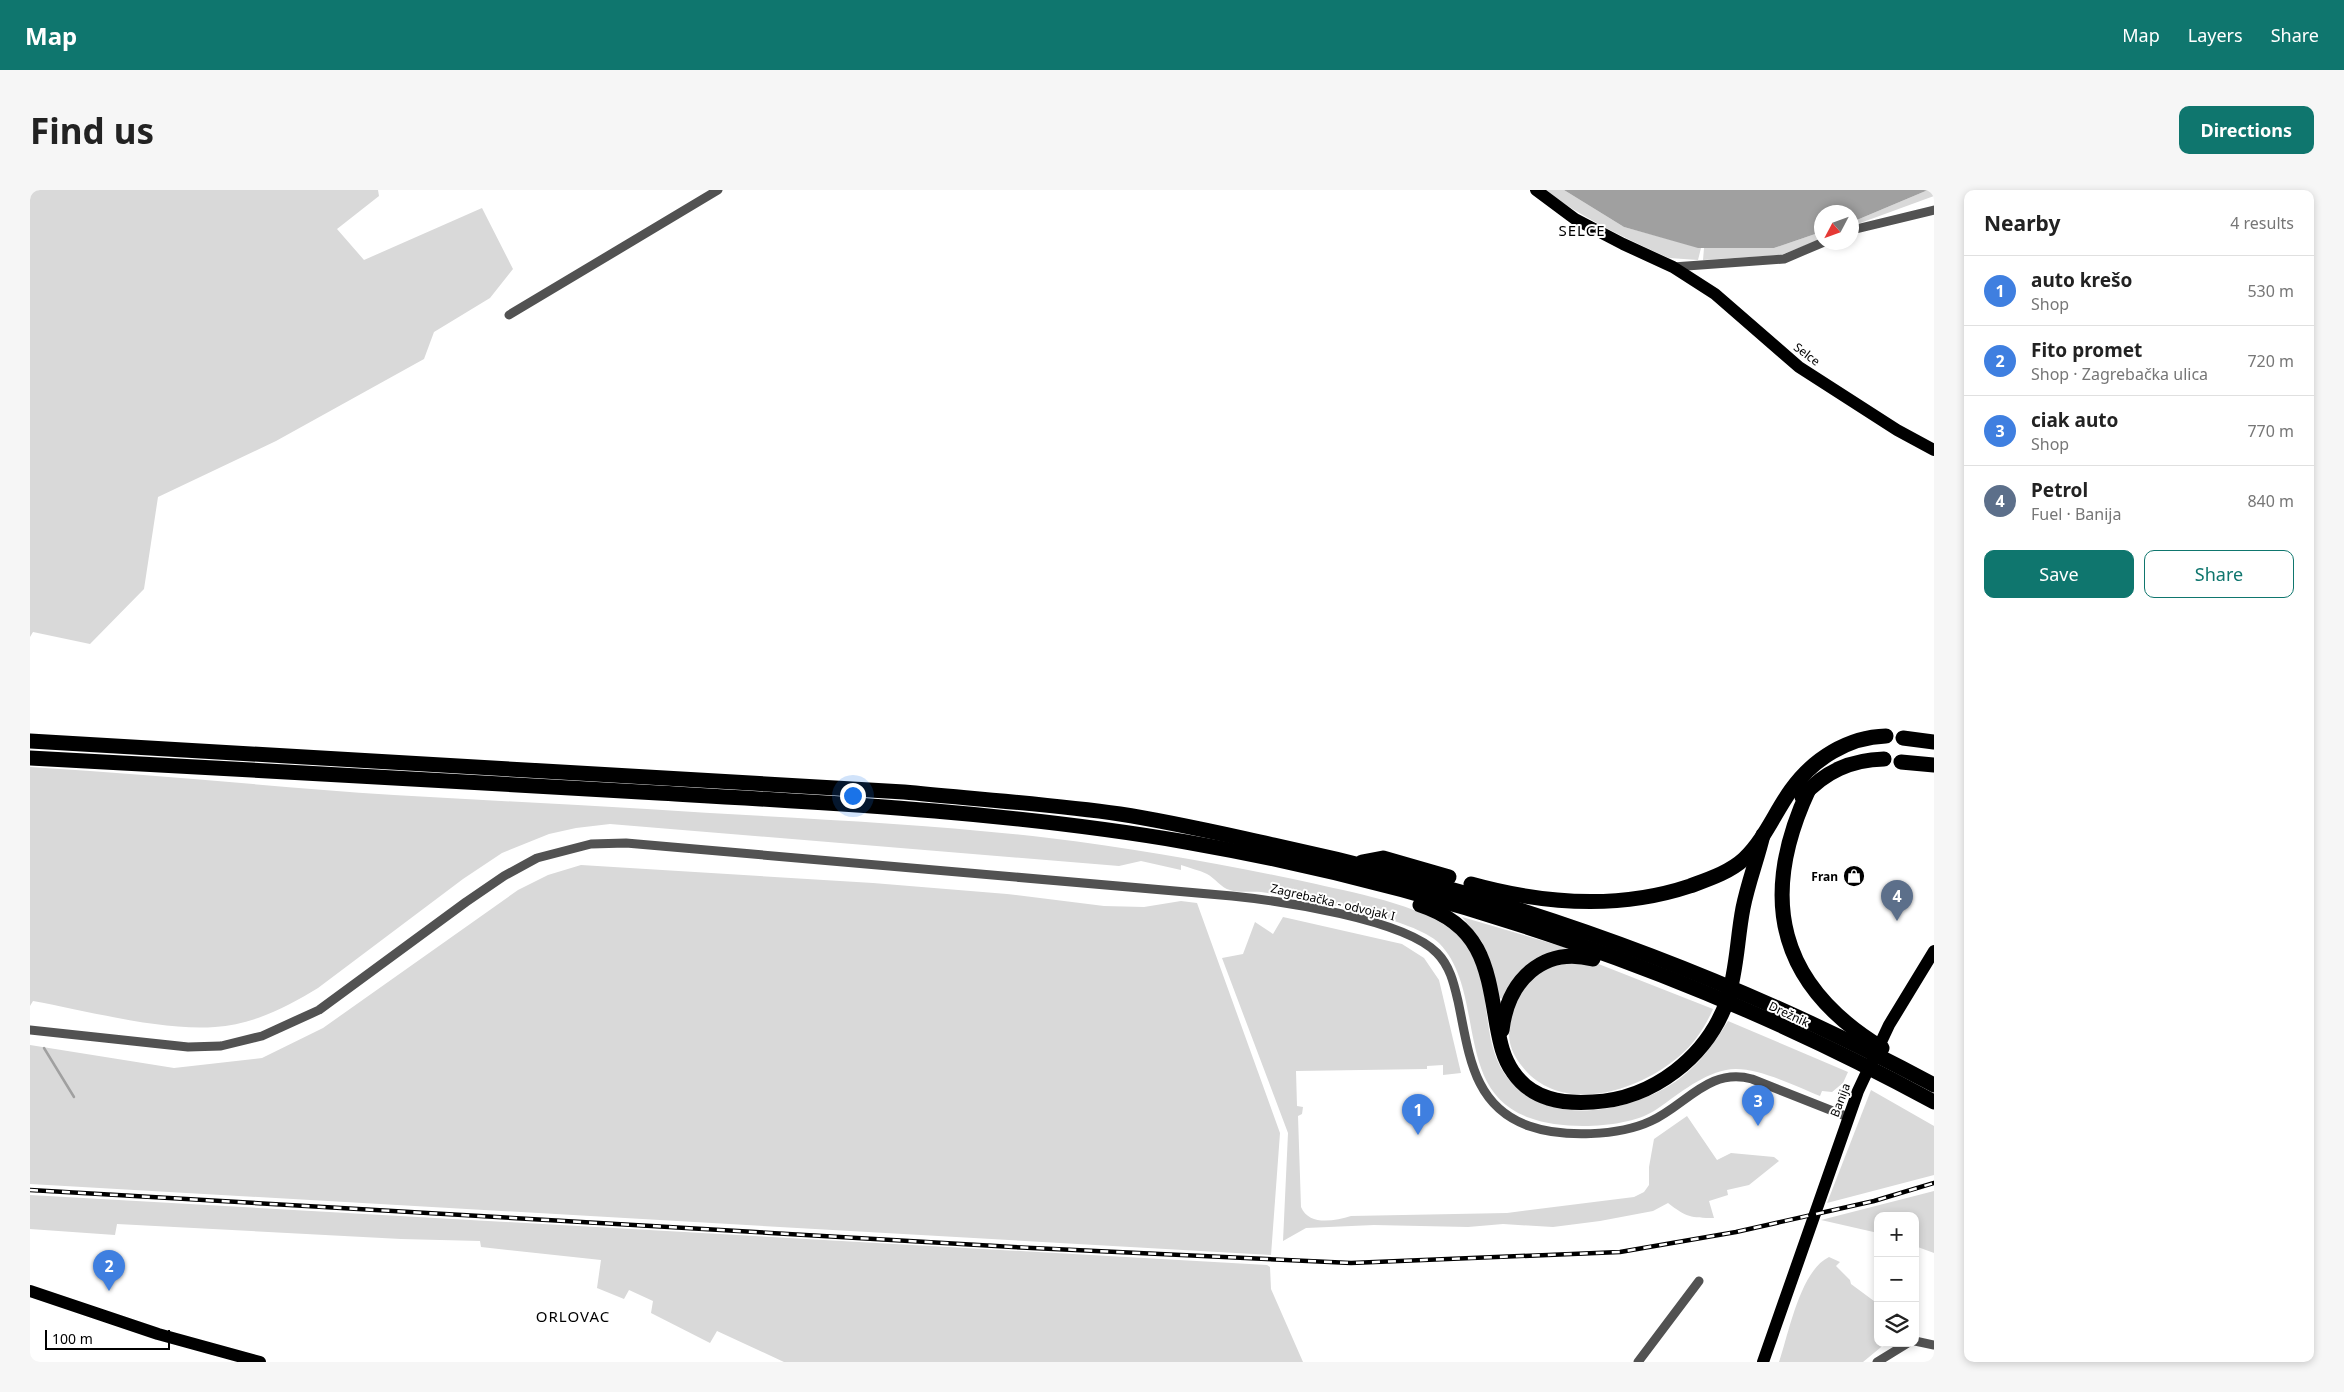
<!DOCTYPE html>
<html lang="en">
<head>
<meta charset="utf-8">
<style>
	body { margin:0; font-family:"Noto Sans",sans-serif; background:#f6f6f6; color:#222 }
	.controls { position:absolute; right:15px; bottom:15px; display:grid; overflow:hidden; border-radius:10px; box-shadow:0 2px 8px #0003 }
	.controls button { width:45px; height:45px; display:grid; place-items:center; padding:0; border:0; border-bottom:1px solid #e0e0e0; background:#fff; color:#222; font:25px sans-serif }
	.compass { position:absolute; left:1784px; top:15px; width:45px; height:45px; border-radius:50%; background:#fff; box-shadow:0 2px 8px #0003; rotate:229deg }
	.scale { position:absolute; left:15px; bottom:12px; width:125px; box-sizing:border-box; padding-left:5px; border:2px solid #000; border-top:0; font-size:14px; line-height:18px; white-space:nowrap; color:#000; -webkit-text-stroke:4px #fff; paint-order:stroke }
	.you { position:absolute; left:822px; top:605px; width:18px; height:18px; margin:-12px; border:4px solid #fff; border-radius:50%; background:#1a73e8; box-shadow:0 0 0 8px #1a73e833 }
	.badge { display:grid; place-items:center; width:32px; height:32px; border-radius:50%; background:#0f766e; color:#fff; font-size:16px; font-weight:700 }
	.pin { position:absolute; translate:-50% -41px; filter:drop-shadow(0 1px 2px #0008) }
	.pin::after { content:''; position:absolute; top:26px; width:18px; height:15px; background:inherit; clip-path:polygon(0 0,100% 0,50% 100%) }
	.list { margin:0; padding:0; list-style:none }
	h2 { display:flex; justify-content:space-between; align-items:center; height:65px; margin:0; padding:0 20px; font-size:21px }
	h2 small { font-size:16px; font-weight:400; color:#767676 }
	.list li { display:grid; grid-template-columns:32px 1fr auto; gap:15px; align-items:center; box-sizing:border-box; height:70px; padding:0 20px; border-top:1px solid #e0e0e0 }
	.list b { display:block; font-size:19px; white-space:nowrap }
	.list p { margin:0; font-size:16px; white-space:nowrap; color:#767676 }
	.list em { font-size:16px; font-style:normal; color:#767676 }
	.actions { display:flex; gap:10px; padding:15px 20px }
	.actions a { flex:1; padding:11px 0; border:1px solid #0f766e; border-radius:10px; text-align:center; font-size:18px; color:#0f766e }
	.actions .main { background:#0f766e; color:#fff }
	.icon { flex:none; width:28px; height:28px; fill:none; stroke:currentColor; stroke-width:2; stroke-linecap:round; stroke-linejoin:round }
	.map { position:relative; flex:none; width:1904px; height:1172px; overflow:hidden; border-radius:10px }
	header { display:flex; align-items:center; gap:30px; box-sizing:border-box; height:70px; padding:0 25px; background:#0f766e; color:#fff }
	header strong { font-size:24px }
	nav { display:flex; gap:28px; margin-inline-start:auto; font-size:18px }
	.intro { display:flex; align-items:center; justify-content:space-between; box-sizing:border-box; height:120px; padding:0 30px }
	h1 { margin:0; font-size:35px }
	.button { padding:12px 22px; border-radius:10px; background:#0f766e; color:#fff; font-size:18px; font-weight:700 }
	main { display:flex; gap:30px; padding:0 30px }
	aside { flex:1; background:#fff; border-radius:10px; box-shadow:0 2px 8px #0003 }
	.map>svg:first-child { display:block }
	.green { fill:#d9d9d9 }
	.water { fill:#a0a0a0 }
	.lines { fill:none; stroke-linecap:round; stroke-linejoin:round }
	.stream { stroke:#a0a0a0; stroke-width:2.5 }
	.minor { stroke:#525252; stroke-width:9 }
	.primary { stroke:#000; stroke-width:12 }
	.motorway { stroke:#000; stroke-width:15 }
	.rail-casing { stroke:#000; stroke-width:4.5 }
	.rail { stroke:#fff; stroke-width:2.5; stroke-dasharray:8; stroke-linecap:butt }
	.labels { text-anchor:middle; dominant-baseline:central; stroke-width:4; stroke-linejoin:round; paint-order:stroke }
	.street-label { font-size:12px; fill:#000; stroke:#fff }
	.poi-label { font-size:12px; font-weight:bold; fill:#000; stroke:#fff; text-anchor:end }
	.quarter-label { font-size:15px; letter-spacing:1px; fill:#000; stroke:#fff }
</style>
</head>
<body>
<header>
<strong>Map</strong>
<nav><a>Map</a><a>Layers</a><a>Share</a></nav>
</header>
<div class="intro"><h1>Find us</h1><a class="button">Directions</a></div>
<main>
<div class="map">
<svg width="1904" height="1172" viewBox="0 0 1904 1172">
	<rect width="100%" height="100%" fill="#fff"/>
	<g class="green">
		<path d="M0 0H348L349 6 307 39 334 70 452 18 483 79 460 108 404 142 394 169 246 251 128 307 114 399 60 454 3 442 0 447Z"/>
		<path d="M1513 0H1534L1594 37 1671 58 1668 70 1639 68 1632 65C1590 46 1551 26 1513 0Z"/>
		<path d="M1898 0H1904V6L1822 36V32Z"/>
		<path d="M1791 42V49L1751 65 1673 70 1674 58H1744Z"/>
		<path d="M0 577C122 584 243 597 364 605 448 610 533 614 617 619 751 628 885 632 1019 648 1109 659 1198 675 1286 694 1329 704 1404 717 1433 750 1465 787 1448 843 1474 883 1509 936 1587 925 1635 898 1663 883 1682 857 1698 831L1818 882 1813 893 1802 902 1792 901 1790 906C1765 896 1722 874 1696 880 1668 886 1647 906 1624 921 1595 939 1531 940 1500 928 1422 901 1457 802 1409 753 1383 727 1270 708 1231 702 1221 701 1209 703 1200 700 1191 698 1185 688 1177 684 1169 680 1159 678 1151 675V680L1111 671 1089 676 580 634 546 638 519 644 472 663 433 689 288 798C257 817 222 835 185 837 131 841 58 821 3 811L0 816Z"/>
		<path d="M551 675 843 693 977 704 1074 716 1114 717 1151 711 1167 713 1250 943 1241 1065 0 994V855L144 878 232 868 293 838 488 700 518 685Z"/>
		<path d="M1253 727 1372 754 1394 768 1409 790 1431 883 1413 885V875L1397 876V879L1266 881 1267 916 1273 917 1272 924 1268 926 1271 1017C1279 1036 1304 1031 1321 1026L1477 1023 1604 1007 1614 1002 1619 995V977L1624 949 1657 926 1687 970 1701 963 1744 967 1749 971 1719 995 1697 1000 1698 1005 1679 1011 1684 1028C1661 1028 1656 1027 1638 1013L1623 1021 1570 1031 1523 1037 1473 1034 1438 1037 1344 1035 1276 1038 1253 1051 1258 943 1192 768 1213 764 1225 732 1243 744Z"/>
		<path d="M1432 727 1544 760 1473 809 1469 808 1458 765 1452 752Z"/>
		<path d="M1522 773H1566L1683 819C1677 833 1669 846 1659 857 1619 899 1532 930 1491 875 1480 861 1476 845 1481 829 1482 821 1483 809 1487 803 1495 792 1511 782 1522 773Z"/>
		<path d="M1841 900 1904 936V985L1797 1013Z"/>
		<path d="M1904 1001V1063L1885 1056V1026H1848V1043L1791 1030Z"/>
		<path d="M0 1005 1237 1075 1240 1077 1241 1099 1273 1172H754L687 1141 680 1153 621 1123 623 1111 599 1100 594 1109 567 1098 571 1070 451 1057 450 1051 371 1049 87 1034 85 1045 0 1039Z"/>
		<path d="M1799 1067 1810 1072 1806 1076 1820 1090 1821 1094 1848 1114V1153H1856L1833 1172H1749C1759 1143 1770 1081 1799 1067Z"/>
	</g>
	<path class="water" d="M1534 0H1898L1822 32V22H1792L1791 42 1744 58H1668L1594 37Z"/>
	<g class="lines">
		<path class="stream" d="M14 858 44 907"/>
		<g class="minor">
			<path d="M1822 40 1904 20"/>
			<path d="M1643 77 1754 69 1794 52"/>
			<path d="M479 125 688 0"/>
			<path d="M0 840 158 857 191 856 232 846 289 820 436 712 474 686 507 668 561 654 596 653 1202 706C1251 711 1374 729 1407 763 1420 776 1424 794 1428 811 1439 862 1442 916 1499 936 1533 948 1589 946 1621 931 1656 915 1679 877 1722 889L1818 927"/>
			<path d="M1885 1151 1904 1155"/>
			<path d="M1608 1172 1669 1091"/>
			<path d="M1847 1172 1878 1153"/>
		</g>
		<g class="primary">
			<path d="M1506 0 1545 29 1593 54 1643 77 1685 104 1769 177 1867 240 1904 260"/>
			<path d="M0 1101 128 1144 230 1172"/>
			<path d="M1733 1172 1828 901 1859 835 1904 761"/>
		</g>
		<g class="motorway">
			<path d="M1873 548 1904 552"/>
			<path d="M0 551 874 602C946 609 1018 614 1090 624 1142 632 1193 644 1244 655 1474 704 1696 783 1904 895"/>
			<path d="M0 568C209 580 419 590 628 603 804 613 981 622 1156 652 1414 697 1674 786 1904 912"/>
			<path d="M1871 572 1904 575"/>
			<path d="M1779 599C1728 708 1748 795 1852 858"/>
			<path d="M1772 607C1795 581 1821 570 1854 569"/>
			<path d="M1332 672 1353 668 1419 687"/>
			<path d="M1441 694C1513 714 1588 720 1660 696 1679 689 1700 682 1714 669 1735 649 1745 622 1761 600 1783 569 1818 547 1856 546"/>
			<path d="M1390 715C1453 736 1457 778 1467 836 1470 852 1473 868 1483 882 1502 910 1533 914 1563 912 1623 909 1677 867 1697 811 1707 781 1707 749 1713 718 1718 693 1727 670 1733 645"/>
			<path d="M1472 840C1478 791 1512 756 1563 769"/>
		</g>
		<g class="rail-casing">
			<path id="rail" d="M0 1000 983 1057 1321 1073 1590 1062 1706 1042 1844 1011 1904 993"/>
		</g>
		<use href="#rail" class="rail"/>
	</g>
	<defs>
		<g id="shop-disc" transform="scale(1.125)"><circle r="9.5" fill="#000" stroke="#fff"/><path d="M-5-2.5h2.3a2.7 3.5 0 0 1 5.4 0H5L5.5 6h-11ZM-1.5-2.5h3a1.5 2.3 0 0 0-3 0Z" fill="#fff"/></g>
	</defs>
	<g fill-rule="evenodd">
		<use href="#shop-disc" x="1824" y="686"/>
	</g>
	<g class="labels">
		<g class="street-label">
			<text transform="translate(1777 164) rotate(37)">Selce</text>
			<text transform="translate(1303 712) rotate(13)">Zagrebačka - odvojak I</text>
			<text transform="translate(1759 824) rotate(25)">Drežnik</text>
			<text transform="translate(1810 910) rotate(-69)">Banija</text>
		</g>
		<g class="poi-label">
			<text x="1808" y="686">Fran</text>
		</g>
		<g class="quarter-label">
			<text x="1552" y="40">SELCE</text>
			<text x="543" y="1126">ORLOVAC</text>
		</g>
	</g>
</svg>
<div class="controls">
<button>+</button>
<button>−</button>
<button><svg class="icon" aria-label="layers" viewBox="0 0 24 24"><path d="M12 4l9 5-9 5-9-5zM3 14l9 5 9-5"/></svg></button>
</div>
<svg class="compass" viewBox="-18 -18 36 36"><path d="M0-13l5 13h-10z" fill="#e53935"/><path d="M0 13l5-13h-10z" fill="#767676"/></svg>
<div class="scale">100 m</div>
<div class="you"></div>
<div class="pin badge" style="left:1388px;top:945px;background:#3f7fe0">1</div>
<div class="pin badge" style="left:79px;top:1101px;background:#3f7fe0">2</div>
<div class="pin badge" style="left:1728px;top:936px;background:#3f7fe0">3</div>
<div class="pin badge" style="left:1867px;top:731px;background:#5c6f8a">4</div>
</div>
<aside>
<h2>Nearby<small>4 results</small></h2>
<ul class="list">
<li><span class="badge" style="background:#3f7fe0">1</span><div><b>auto krešo</b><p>Shop</p></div><em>530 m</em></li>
<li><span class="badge" style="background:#3f7fe0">2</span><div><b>Fito promet</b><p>Shop · Zagrebačka ulica</p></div><em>720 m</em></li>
<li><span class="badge" style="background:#3f7fe0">3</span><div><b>ciak auto</b><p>Shop</p></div><em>770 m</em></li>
<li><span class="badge" style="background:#5c6f8a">4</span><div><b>Petrol</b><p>Fuel · Banija</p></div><em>840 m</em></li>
</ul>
<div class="actions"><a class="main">Save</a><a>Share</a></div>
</aside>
</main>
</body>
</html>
